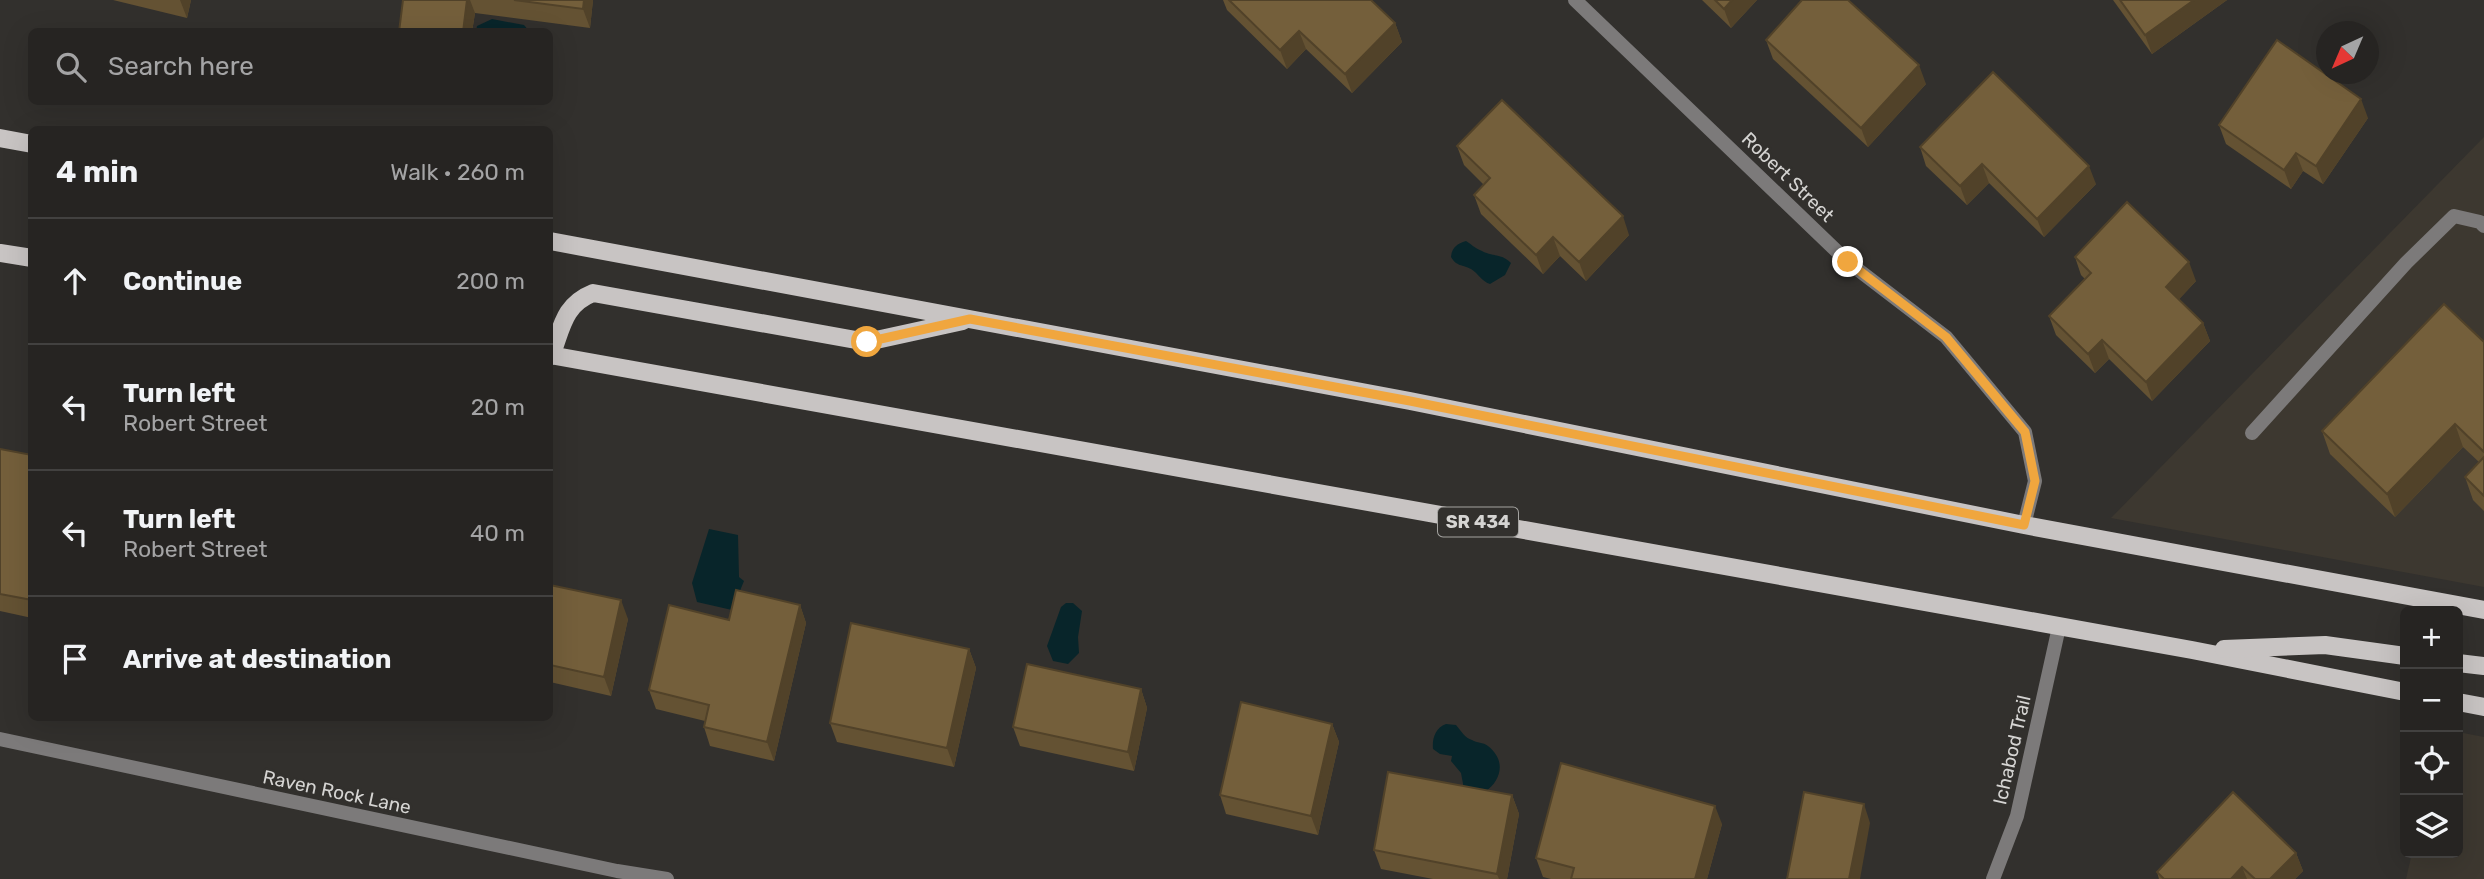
<!DOCTYPE html>
<html lang="en">
<head>
<meta charset="utf-8">
<style>
	body { margin:0; font-family:Rubik,sans-serif; background:#2e2c2a; color:#f1f3f6 }
	.controls { position:absolute; right:21px; bottom:21px; display:grid; overflow:hidden; border-radius:10px; box-shadow:0 7px 28px #0002 }
	.controls button { width:63px; height:63px; display:grid; place-items:center; padding:0; border:0; border-bottom:2px solid #424140; background:#262422; color:#f1f3f6; font:35px sans-serif }
	.compass { position:absolute; left:2316px; top:21px; width:63px; height:63px; border-radius:50%; background:#262422; box-shadow:0 7px 28px #0002; rotate:224deg }
	.stop { position:absolute; width:21px; height:21px; margin:-16px; border:5px solid #f0a63e; border-radius:50%; background:#fff }
	.stop.end { background:#f0a63e; border-color:#fff; box-shadow:0 2px 7px #0008 }
	.list { margin:0; padding:0; list-style:none }
	h2 { display:flex; justify-content:space-between; align-items:center; height:91px; margin:0; padding:0 28px; font-size:30px }
	h2 small { font-size:23px; font-weight:400; color:#a4a4a5 }
	.list li { display:grid; grid-template-columns:46px 1fr auto; gap:21px; align-items:center; box-sizing:border-box; height:126px; padding:0 28px; border-top:2px solid #424140 }
	.list b { display:block; font-size:26px; white-space:nowrap }
	.list p { margin:0; font-size:23px; white-space:nowrap; color:#a4a4a5 }
	.list em { font-size:23px; font-style:normal; color:#a4a4a5 }
	.icon { flex:none; width:38px; height:38px; fill:none; stroke:currentColor; stroke-width:2; stroke-linecap:round; stroke-linejoin:round }
	.map { position:relative; flex:none; width:2484px; height:879px; overflow:hidden }
	.search { position:absolute; background:#262422; box-shadow:0 7px 28px #0002; left:28px; top:28px; width:525px; height:77px; display:flex; align-items:center; gap:18px; box-sizing:border-box; padding:0 24px; border-radius:10px; color:#a4a4a5; font-size:26px }
	.panel { position:absolute; background:#262422; box-shadow:0 7px 28px #0002; left:28px; top:126px; width:525px; height:595px; border-radius:10px }
	.map>svg:first-child { display:block }
	.built { fill:#3d3830 }
	.water { fill:#08252a }
	.lines { fill:none; stroke-linecap:round; stroke-linejoin:round }
	.service { stroke:#7c7a7a; stroke-width:14 }
	.minor { stroke:#7c7a7a; stroke-width:14 }
	.primary { stroke:#c8c4c3; stroke-width:18 }
	.wall { fill:#645233 }
	.shaded-wall { fill:#514229 }
	.building { fill:#745f3b; stroke:#514229; stroke-width:2 }
	.route { stroke:#f0a63e; stroke-width:9 }
	.labels { text-anchor:middle; dominant-baseline:central; stroke-width:5; stroke-linejoin:round; paint-order:stroke }
	.shield { fill:#32302d; stroke:#a4a3a0; stroke-width:2 }
	.shield-label { font-size:18px; font-weight:bold; fill:#d5d4d2 }
	.street-label { font-size:19px; fill:#d5d4d2; stroke:#32302d }
</style>
</head>
<body>
<div class="map">
<svg width="2484" height="879" viewBox="0 0 2484 879">
	<rect width="100%" height="100%" fill="#32302d"/>
	<g class="built">
		<path d="M2484 137V587L2111 518Z"/>
		<path d="M2458 732 2484 737V879H2406L2412 853H2458Z"/>
	</g>
	<g class="water">
		<path d="M492 19 524 25 529 31H476L477 26Z"/>
		<path d="M1466 241C1471 244 1476 249 1482 251 1493 257 1501 253 1511 263L1505 275 1490 284C1481 281 1479 274 1471 269 1462 264 1457 267 1451 257 1452 247 1457 244 1466 241Z"/>
		<path d="M709 529 738 535 739 577 744 581 732 610 697 602 692 583Z"/>
		<path d="M1066 603H1073L1082 611 1078 637 1079 653 1068 664 1053 661 1047 646 1061 607Z"/>
		<path d="M1446 724 1456 725C1461 731 1465 738 1472 740 1477 743 1483 742 1488 746 1506 760 1502 780 1485 792L1464 789 1461 773 1451 761 1452 756 1440 754 1433 749C1432 739 1435 728 1446 724Z"/>
	</g>
	<g class="lines">
		<path class="service" d="M2252 433 2406 263 2454 216 2480 222 2484 226"/>
		<g class="minor">
			<path d="M1575 0 1848 262 1946 337 2025 432 2035 481 2024 525"/>
			<path d="M0 739 617 871 667 879"/>
			<path d="M1993 879 2017 816 2059 627"/>
		</g>
		<g class="primary">
			<path d="M0 138 32 144"/>
			<path d="M550 241 1410 401 2024 525 2484 610"/>
			<path d="M0 253 32 258"/>
			<path d="M550 355 2192 650 2405 692"/>
			<path d="M551 356C562 328 563 305 593 293L867 342 963 321"/>
			<path d="M2224 649 2325 645 2405 656"/>
			<path d="M2458 663 2484 666"/>
			<path d="M2458 702 2484 707"/>
		</g>
	</g>
	<g class="wall">
		<path d="M113 0H191L187 18Z"/>
		<path d="M403 0H593L590 28 475 13 472 32H399Z"/>
		<path d="M1223 0H1371L1395 23 1402 42 1352 93 1306 49 1287 69 1227 10Z"/>
		<path d="M1702 0H1757L1731 28Z"/>
		<path d="M2113 0H2227L2152 54Z"/>
		<path d="M1766 40 1926 84 1868 147 1773 59Z"/>
		<path d="M2368 118 2323 184 2303 171 2291 189 2226 144 2219 125Z"/>
		<path d="M1457 146 1629 235 1586 281 1560 256 1543 274 1481 214 1474 195 1484 185 1464 165Z"/>
		<path d="M1920 147 2096 184 2044 237 1989 183 1967 205 1926 166Z"/>
		<path d="M2075 257 2196 281 2179 299 2203 323 2210 341 2152 401 2109 359 2095 373 2056 335 2049 316 2085 279 2081 275Z"/>
		<path d="M2484 342V511L2473 500 2465 477 2479 462 2463 447 2395 517 2330 454 2322 431Z"/>
		<path d="M0 449 32 455V618L0 611Z"/>
		<path d="M550 585 628 619 611 696 550 682Z"/>
		<path d="M800 605 806 623 774 761 710 746 704 727 705 721 656 709 649 690 729 620Z"/>
		<path d="M969 649 976 668 954 767 837 742 830 723Z"/>
		<path d="M1141 689 1147 708 1134 771 1020 746 1013 727Z"/>
		<path d="M1332 724 1339 742 1318 835 1226 814 1220 795Z"/>
		<path d="M1512 795 1519 814 1507 879H1433L1381 869 1374 850Z"/>
		<path d="M1722 824 1707 879H1551L1543 877 1536 858Z"/>
		<path d="M2296 853 2303 871 2295 879H2159L2157 872Z"/>
	</g>
	<g class="shaded-wall">
		<path d="M180 0H191L187 18Z"/>
		<path d="M467 0H470L475 13 472 32H463Z"/>
		<path d="M584 0H593L590 28 583 9Z"/>
		<path d="M1732 0H1757L1731 28 1724 9Z"/>
		<path d="M2194 0H2227L2152 54 2145 35Z"/>
		<path d="M1395 23 1402 42 1352 93 1345 74Z"/>
		<path d="M1299 31 1306 49 1287 69 1280 50Z"/>
		<path d="M1919 65 1926 84 1868 147 1861 128Z"/>
		<path d="M2361 99 2368 118 2323 184 2316 166Z"/>
		<path d="M2296 153 2303 171 2291 189 2284 170Z"/>
		<path d="M1982 164 1989 183 1967 205 1960 186Z"/>
		<path d="M2089 166 2096 184 2044 237 2037 219Z"/>
		<path d="M1623 216 1629 235 1586 281 1579 262Z"/>
		<path d="M1553 237 1560 256 1543 274 1536 255Z"/>
		<path d="M2189 262 2196 281 2173 306 2166 287Z"/>
		<path d="M2203 323 2210 341 2152 401 2146 382Z"/>
		<path d="M2102 340 2109 359 2095 373 2088 354Z"/>
		<path d="M2455 424 2463 447 2395 517 2387 494Z"/>
		<path d="M621 600 628 619 611 696 604 677Z"/>
		<path d="M800 605 806 623 774 761 767 742Z"/>
		<path d="M969 649 976 668 954 767 947 748Z"/>
		<path d="M1141 689 1147 708 1134 771 1128 752Z"/>
		<path d="M1332 724 1339 742 1318 835 1311 816Z"/>
		<path d="M1512 795 1519 814 1507 879H1499L1497 874Z"/>
		<path d="M1864 804 1870 823 1860 879H1849Z"/>
		<path d="M1715 806 1722 824 1707 879H1695Z"/>
		<path d="M2296 853 2303 871 2295 879H2270Z"/>
		<path d="M2242 867 2247 879H2231Z"/>
	</g>
	<g class="building">
		<path d="M403 0H467L463 32H399Z"/>
		<path d="M514 0H584L583 9Z"/>
		<path d="M1229 0H1371L1395 23 1345 74 1299 31 1280 50Z"/>
		<path d="M1715 0H1732L1724 9Z"/>
		<path d="M1802 0H1848L1919 65 1861 128 1766 40Z"/>
		<path d="M2120 0H2194L2145 35Z"/>
		<path d="M2277 40 2361 99 2316 166 2296 153 2284 170 2219 125Z"/>
		<path d="M1993 72 2089 166 2037 219 1982 164 1960 186 1920 147Z"/>
		<path d="M1502 100 1623 216 1579 262 1553 237 1536 255 1474 195 1490 178 1457 146Z"/>
		<path d="M2127 202 2189 262 2166 287 2203 323 2146 382 2102 340 2088 354 2049 316 2091 273 2075 257Z"/>
		<path d="M2444 304 2484 342V452L2455 424 2387 494 2322 431Z"/>
		<path d="M0 449 32 455V600L0 594Z"/>
		<path d="M2484 457V496L2465 477Z"/>
		<path d="M550 585 621 600 604 677 550 665Z"/>
		<path d="M736 590 800 605 767 742 704 727 709 705 649 690 669 605 729 620Z"/>
		<path d="M851 623 969 649 947 748 830 723Z"/>
		<path d="M1027 664 1141 689 1128 752 1013 727Z"/>
		<path d="M1241 702 1332 724 1311 816 1220 795Z"/>
		<path d="M1561 763 1715 806 1695 879H1571L1574 868 1536 858Z"/>
		<path d="M1388 772 1512 795 1497 874 1374 850Z"/>
		<path d="M1804 792 1864 804 1849 879H1787Z"/>
		<path d="M2233 792 2296 853 2270 879H2255L2242 867 2231 879H2164L2157 872Z"/>
	</g>
	<g class="lines">
		<path class="route" d="M867 342 970 319 1410 401 2024 525 2035 481 2025 432 1946 337 1848 262"/>
	</g>
	<g class="labels">
		<rect class="shield" x="1438" y="507.5" width="80" height="29" rx="5"/>
		<g class="shield-label">
			<text x="1478" y="522">SR 434</text>
		</g>
		<g class="street-label">
			<text transform="translate(1788 177) rotate(44)">Robert Street</text>
			<text transform="translate(2012 750) rotate(-77)">Ichabod Trail</text>
			<text transform="translate(337 792) rotate(12)">Raven Rock Lane</text>
		</g>
	</g>
</svg>
<div class="controls">
<button>+</button>
<button>−</button>
<button><svg class="icon" aria-label="locate" viewBox="0 0 24 24"><circle cx="12" cy="12" r="6"/><path d="M12 2v4M12 18v4M2 12h4M18 12h4"/></svg></button>
<button><svg class="icon" aria-label="layers" viewBox="0 0 24 24"><path d="M12 4l9 5-9 5-9-5zM3 14l9 5 9-5"/></svg></button>
</div>
<svg class="compass" viewBox="-18 -18 36 36"><path d="M0-13l5 13h-10z" fill="#e53935"/><path d="M0 13l5-13h-10z" fill="#a4a4a5"/></svg>
<div class="stop" style="left:867px;top:342px"></div>
<div class="stop end" style="left:1848px;top:262px"></div>
<div class="search"><svg class="icon" aria-label="search" viewBox="0 0 24 24"><circle cx="10" cy="10" r="6"/><path d="M15 15l6 6"/></svg>Search here</div>
<section class="panel">
<h2>4 min<small>Walk · 260 m</small></h2>
<ul class="list">
<li><svg class="icon" aria-label="ahead" viewBox="0 0 24 24"><path d="M12 20V5M6 11l6-6 6 6"/></svg><div><b>Continue</b></div><em>200 m</em></li>
<li><svg class="icon" aria-label="left" viewBox="0 0 24 24"><path d="M17 20v-9H6M10 6l-5 5 5 5"/></svg><div><b>Turn left</b><p>Robert Street</p></div><em>20 m</em></li>
<li><svg class="icon" aria-label="left" viewBox="0 0 24 24"><path d="M17 20v-9H6M10 6l-5 5 5 5"/></svg><div><b>Turn left</b><p>Robert Street</p></div><em>40 m</em></li>
<li><svg class="icon" aria-label="arrive" viewBox="0 0 24 24"><path d="M6 21V4h12l-3 4 3 4H6"/></svg><div><b>Arrive at destination</b></div></li>
</ul>
</section>
</div>
</body>
</html>
